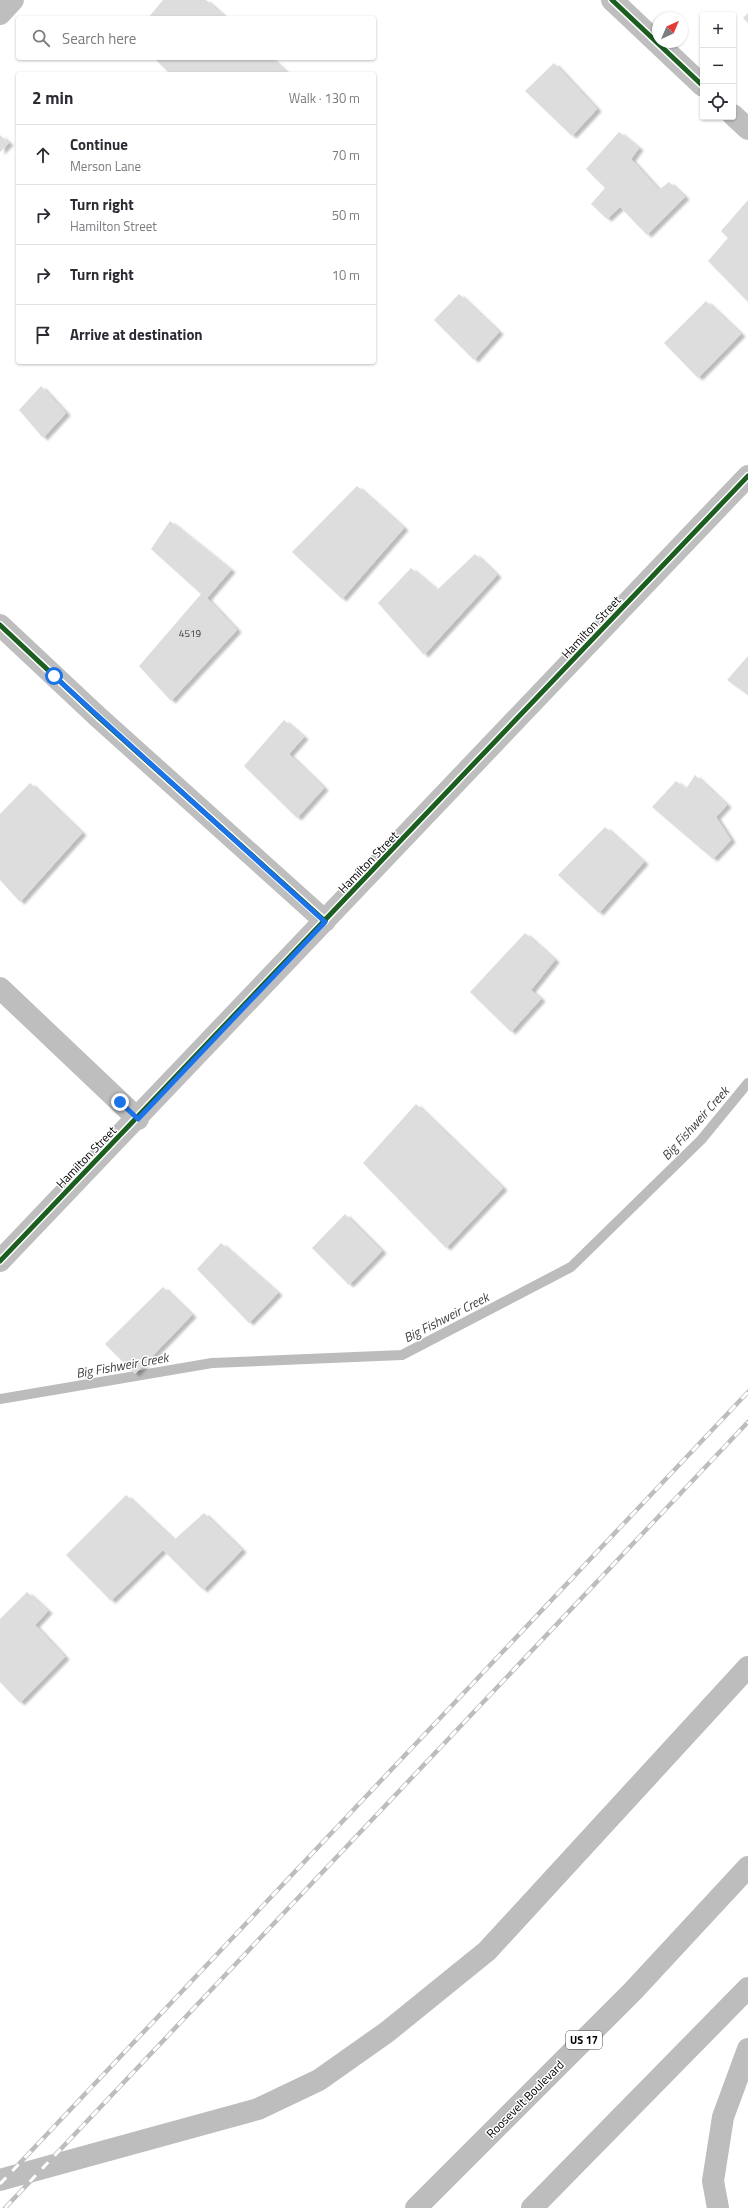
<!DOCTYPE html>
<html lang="en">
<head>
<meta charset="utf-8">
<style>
	body { margin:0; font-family:"Titillium Web",sans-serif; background:#f7f7f7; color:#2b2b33 }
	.controls { position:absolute; right:12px; top:12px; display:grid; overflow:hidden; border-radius:4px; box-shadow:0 1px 3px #0004 }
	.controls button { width:36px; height:36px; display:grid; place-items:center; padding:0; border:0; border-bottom:1px solid #e1e1e2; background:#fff; color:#2b2b33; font:20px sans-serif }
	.compass { position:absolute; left:652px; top:12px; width:36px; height:36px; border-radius:50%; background:#fff; box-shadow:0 1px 3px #0004; rotate:44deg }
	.stop { position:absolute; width:12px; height:12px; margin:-9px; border:3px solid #1a73e8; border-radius:50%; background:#fff }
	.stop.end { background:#1a73e8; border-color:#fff; box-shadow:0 1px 4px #0008 }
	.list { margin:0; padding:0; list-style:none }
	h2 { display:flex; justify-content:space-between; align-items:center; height:52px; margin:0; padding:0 16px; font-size:17px }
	h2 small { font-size:13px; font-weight:400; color:#7c7c81 }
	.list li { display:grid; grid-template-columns:26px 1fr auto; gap:12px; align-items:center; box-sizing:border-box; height:60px; padding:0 16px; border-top:1px solid #e1e1e2 }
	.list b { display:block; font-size:15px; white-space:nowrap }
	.list p { margin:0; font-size:13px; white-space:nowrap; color:#7c7c81 }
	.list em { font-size:13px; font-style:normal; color:#7c7c81 }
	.icon { flex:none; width:22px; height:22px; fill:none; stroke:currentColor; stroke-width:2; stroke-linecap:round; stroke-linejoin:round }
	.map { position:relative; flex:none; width:748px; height:2208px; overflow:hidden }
	.search { position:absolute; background:#fff; box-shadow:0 1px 3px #0004; left:16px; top:16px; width:360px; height:44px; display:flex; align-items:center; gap:10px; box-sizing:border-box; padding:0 14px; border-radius:4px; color:#7c7c81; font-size:15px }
	.panel { position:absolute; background:#fff; box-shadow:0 1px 3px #0004; left:16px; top:72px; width:360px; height:292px; border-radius:4px }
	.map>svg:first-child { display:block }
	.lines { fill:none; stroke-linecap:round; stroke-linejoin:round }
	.stream { stroke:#bcbcbc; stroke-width:10 }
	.building { fill:#ddd; filter:url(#shadow) }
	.minor { stroke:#bebebe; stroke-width:22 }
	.highway { stroke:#bdbdbd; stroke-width:22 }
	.rail-casing { stroke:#bdbdbd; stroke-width:4.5 }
	.rail { stroke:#fff; stroke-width:3; stroke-dasharray:9; stroke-linecap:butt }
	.cycleway-casing { stroke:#fff; stroke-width:8 }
	.cycleway { stroke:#1b5e20; stroke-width:5 }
	.route { stroke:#1a73e8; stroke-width:5 }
	.labels { text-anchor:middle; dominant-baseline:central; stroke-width:3; stroke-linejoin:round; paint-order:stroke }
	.number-label { font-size:10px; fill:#373737 }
	.shield { fill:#fff; stroke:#4c4c4c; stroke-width:1 }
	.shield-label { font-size:11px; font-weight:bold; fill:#000 }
	.street-label { font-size:12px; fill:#000; stroke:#fff }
	.water-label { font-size:13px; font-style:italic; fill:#414141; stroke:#fff }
</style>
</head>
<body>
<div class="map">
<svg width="748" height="2208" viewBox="0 0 748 2208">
	<defs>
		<filter id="shadow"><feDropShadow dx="4.5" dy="2.5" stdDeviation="1" flood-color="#0004"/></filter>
	</defs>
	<rect width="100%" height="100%" fill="#fff"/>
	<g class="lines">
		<path class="stream" d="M0 1399 212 1363 402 1355 571 1267 701 1140 748 1083"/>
	</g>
	<g class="building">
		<path d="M163 0H206L226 18H148Z"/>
		<path d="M748 13V23L743 18Z"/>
		<path d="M154 58H271L288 74H170Z"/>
		<path d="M554 63 597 109 572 136 525 91Z"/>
		<path d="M619 132 639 148 631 159 659 190 669 182 685 197 647 235 620 207 607 219 591 204 605 188 586 169Z"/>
		<path d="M0 135 9 143 0 152Z"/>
		<path d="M748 200V302L708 261 728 238 721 231Z"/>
		<path d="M459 294 499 332 474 360 434 320Z"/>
		<path d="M706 301 741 334 698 378 664 343Z"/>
		<path d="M41 386 66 413 43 438 19 410Z"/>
		<path d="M357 486 404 528 342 599 292 552Z"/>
		<path d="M170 521 231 570 207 598 237 630 171 701 139 666 201 594 151 549Z"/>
		<path d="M475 554 497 575 424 655 378 603 411 568 437 590Z"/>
		<path d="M748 656V695L727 680Z"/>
		<path d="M284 720 304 737 289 754 324 788 297 818 244 766Z"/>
		<path d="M695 775 727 805 716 817 731 840 713 859 652 807 676 781 686 789Z"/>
		<path d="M30 783 82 833 20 902 0 880V814Z"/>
		<path d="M605 827 644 862 599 913 558 875Z"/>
		<path d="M525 933 555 960 531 990 541 999 511 1032 470 992Z"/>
		<path d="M416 1104 503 1188 446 1248 363 1163Z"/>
		<path d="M345 1214 382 1251 349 1285 312 1248Z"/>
		<path d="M221 1243 278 1293 249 1323 197 1269Z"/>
		<path d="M163 1287 192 1315 135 1374 105 1344Z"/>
		<path d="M126 1495 174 1540 204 1513 242 1550 203 1590 163 1550 111 1601 66 1555Z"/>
		<path d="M27 1592 48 1611 35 1625 65 1657 20 1703 0 1682V1619Z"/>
	</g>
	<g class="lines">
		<g class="minor">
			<path d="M612 0 703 86"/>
			<path d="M0 14 13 0"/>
			<path d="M733 115 748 129"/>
			<path d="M0 625 97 716 325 921"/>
			<path d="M0 988 138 1119"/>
			<path d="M0 1261 748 476"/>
		</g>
		<g class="highway">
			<path d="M0 2180 258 2109 319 2080 387 2032 487 1951 748 1667"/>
			<path d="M416 2208 633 1991 748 1867"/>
			<path d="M532 2208 748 1988"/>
			<path d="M718 2208 713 2181 723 2117 748 2049"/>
		</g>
		<g class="rail-casing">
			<g id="rail">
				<path d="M0 2184 748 1392"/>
				<path d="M5 2208 748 1422"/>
			</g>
		</g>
		<use href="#rail" class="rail"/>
		<g class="cycleway-casing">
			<g id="cycleway">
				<path d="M612 0 703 86"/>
				<path d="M0 625 97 716 325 921"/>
				<path d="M0 1261 748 476"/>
			</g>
		</g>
		<use href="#cycleway" class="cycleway"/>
	</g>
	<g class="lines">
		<path class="route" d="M54 676 325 922 138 1119 120 1102"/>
	</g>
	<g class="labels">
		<g class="number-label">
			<text x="190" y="633">4519</text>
		</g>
		<rect class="shield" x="566" y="2031" width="36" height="18" rx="3"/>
		<g class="shield-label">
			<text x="584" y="2040">US 17</text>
		</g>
		<g class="street-label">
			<text transform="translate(591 627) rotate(-47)">Hamilton Street</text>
			<text transform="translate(368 862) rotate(-46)">Hamilton Street</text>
			<text transform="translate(86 1157) rotate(-46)">Hamilton Street</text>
			<text transform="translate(525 2099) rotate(-45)">Roosevelt Boulevard</text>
		</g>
		<g class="water-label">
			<text transform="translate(695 1123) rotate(-48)">Big Fishweir Creek</text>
			<text transform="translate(446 1317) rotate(-27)">Big Fishweir Creek</text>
			<text transform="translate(122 1365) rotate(-10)">Big Fishweir Creek</text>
		</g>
	</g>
</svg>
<div class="controls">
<button>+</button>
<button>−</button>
<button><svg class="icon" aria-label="locate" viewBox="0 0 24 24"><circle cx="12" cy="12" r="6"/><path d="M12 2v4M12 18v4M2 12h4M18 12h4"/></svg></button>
</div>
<svg class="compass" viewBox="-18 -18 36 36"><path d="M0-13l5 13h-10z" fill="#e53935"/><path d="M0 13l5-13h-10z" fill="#7c7c81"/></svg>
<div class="stop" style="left:54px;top:676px"></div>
<div class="stop end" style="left:120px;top:1102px"></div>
<div class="search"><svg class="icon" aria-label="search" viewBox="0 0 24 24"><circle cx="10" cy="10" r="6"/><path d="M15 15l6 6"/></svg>Search here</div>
<section class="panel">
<h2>2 min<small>Walk · 130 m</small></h2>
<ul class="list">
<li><svg class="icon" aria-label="ahead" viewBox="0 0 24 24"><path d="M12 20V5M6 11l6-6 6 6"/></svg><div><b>Continue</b><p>Merson Lane</p></div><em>70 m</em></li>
<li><svg class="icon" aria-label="right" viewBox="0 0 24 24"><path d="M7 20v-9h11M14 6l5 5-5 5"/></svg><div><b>Turn right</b><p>Hamilton Street</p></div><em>50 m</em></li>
<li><svg class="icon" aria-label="right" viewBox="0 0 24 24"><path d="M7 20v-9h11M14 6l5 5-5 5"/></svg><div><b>Turn right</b></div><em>10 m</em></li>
<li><svg class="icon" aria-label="arrive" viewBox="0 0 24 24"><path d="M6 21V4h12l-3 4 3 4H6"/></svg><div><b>Arrive at destination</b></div></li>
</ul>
</section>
</div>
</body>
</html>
